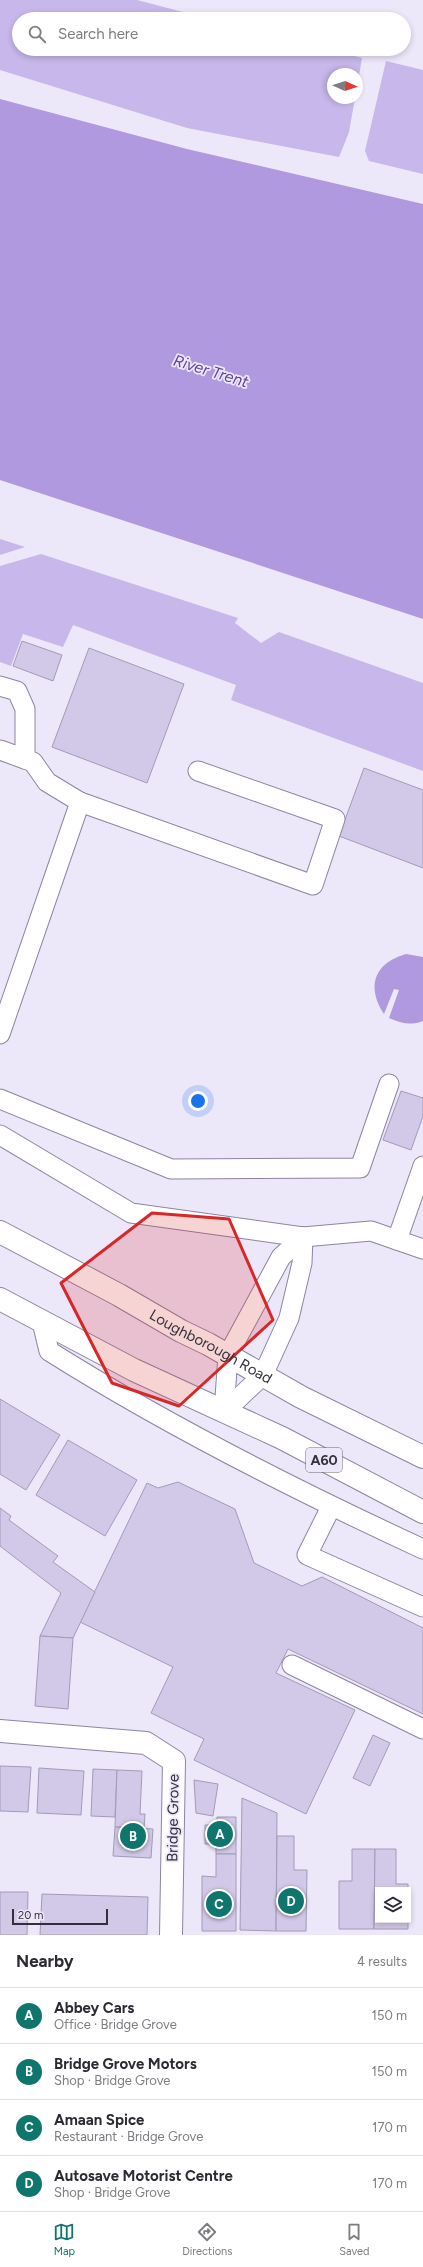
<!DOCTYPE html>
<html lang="en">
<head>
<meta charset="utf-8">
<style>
	body { margin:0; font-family:Figtree,sans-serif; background:#f7f7f7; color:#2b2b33 }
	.controls { position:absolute; right:12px; bottom:12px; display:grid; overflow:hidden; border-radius:0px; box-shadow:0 2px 6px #0003 }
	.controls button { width:36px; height:36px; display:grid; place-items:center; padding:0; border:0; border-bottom:1px solid #e1e1e2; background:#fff; color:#2b2b33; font:20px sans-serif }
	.compass { position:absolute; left:327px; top:68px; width:36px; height:36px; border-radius:50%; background:#fff; box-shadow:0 2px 6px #0003; rotate:93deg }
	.scale { position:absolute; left:12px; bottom:10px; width:96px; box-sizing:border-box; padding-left:4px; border:2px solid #332f3b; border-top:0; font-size:11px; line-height:14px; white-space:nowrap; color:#332f3b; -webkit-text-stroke:3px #ede7fa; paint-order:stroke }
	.you { position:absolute; left:198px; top:1101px; width:14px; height:14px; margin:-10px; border:3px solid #fff; border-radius:50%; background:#1a73e8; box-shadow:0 0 0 6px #1a73e833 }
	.badge { display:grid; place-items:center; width:26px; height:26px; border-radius:50%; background:#0f766e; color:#fff; font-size:13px; font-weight:700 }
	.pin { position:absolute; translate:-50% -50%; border:2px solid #fff; box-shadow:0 1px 4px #0006 }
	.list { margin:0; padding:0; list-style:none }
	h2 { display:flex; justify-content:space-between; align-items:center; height:52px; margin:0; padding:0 16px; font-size:17px }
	h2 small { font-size:13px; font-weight:400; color:#7c7c81 }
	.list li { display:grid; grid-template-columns:26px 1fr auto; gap:12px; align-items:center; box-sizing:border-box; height:56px; padding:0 16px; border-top:1px solid #e1e1e2 }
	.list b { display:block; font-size:15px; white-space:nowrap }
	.list p { margin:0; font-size:13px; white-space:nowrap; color:#7c7c81 }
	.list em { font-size:13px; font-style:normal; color:#7c7c81 }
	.icon { flex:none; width:22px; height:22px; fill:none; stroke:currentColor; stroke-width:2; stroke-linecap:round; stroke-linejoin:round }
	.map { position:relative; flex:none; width:423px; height:1935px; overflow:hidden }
	.search { position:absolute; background:#fff; box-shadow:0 2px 6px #0003; left:12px; right:12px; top:12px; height:44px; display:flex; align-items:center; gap:10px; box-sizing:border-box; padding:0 14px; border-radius:22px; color:#7c7c81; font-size:15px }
	.sheet { height:276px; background:#fff }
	nav { display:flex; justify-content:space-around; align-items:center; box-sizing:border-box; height:56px; border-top:1px solid #e1e1e2; background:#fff; font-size:11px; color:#7c7c81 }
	nav a { display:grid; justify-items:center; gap:2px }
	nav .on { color:#0f766e }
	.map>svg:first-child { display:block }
	.green { fill:#c7b7eb }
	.water { fill:#b099de }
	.building { fill:#d2c9e8; stroke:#a39ab8 }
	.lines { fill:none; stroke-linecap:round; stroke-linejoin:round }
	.service-casing { stroke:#8d84a1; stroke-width:21 }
	.minor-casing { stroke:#8d84a1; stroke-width:24 }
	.primary-casing { stroke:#8d84a1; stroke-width:24 }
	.service { stroke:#fff; stroke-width:19 }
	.minor { stroke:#fff; stroke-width:22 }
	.primary { stroke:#fff; stroke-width:22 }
	.marked { fill:#d62828; fill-opacity:0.2; stroke:#d62828; stroke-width:3; stroke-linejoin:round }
	.labels { text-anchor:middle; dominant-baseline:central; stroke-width:3.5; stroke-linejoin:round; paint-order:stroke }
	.shield { fill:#ede7fa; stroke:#6b6674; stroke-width:1 }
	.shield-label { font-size:14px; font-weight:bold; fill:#332f3b }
	.street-label { font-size:15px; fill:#332f3b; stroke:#ede7fa }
	.water-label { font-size:16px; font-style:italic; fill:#624294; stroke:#ede7fa }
</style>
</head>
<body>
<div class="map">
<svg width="423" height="1935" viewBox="0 0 423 1935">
	<rect width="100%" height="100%" fill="#ede7fa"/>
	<g class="green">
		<path d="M0 0H137L210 19H19V49H327L362 58 357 88V74H333V98H355L349 132 339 157 187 128 0 70Z"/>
		<path d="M386 61 423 70V174L369 161 365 151Z"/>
		<path d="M0 539 25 547 0 555Z"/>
		<path d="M41 554 238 618 235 623 261 643 279 632 423 683V771L231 700 236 685 73 625 63 647 23 634 11 666 0 662V566Z"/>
	</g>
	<g class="water">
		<path d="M0 99 187 149 423 204V619L0 480Z"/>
		<path d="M406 954 423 957V1021C410 1026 401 1023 389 1018L399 990 394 989 384 1014C366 987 374 963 406 954Z"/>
	</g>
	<g class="building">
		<path d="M22 641 62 655 53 681 13 666Z"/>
		<path d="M89 648 184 684 147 783 52 747Z"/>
		<path d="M364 768 423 790V868L339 836Z"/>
		<path d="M401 1091 423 1098V1116L411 1150 383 1140Z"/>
		<path d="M0 1399 60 1435 26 1490 0 1474Z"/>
		<path d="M68 1440 137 1480 105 1536 36 1495Z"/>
		<path d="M178 1482 235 1509 254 1563 302 1586 322 1577 423 1628V1714L288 1649 276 1673 355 1710 306 1814 194 1760 204 1739 151 1713 173 1667 80 1622 147 1483 158 1488Z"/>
		<path d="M0 1508 11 1516 9 1520 58 1556 53 1562 95 1592 73 1638 40 1636 61 1593 0 1546Z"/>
		<path d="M40 1636 73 1638 68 1709 35 1706Z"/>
		<path d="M373 1735 390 1743 370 1786 353 1778Z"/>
		<path d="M0 1766 31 1767 28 1812 0 1811Z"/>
		<path d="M39 1768 84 1771 81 1815 37 1813Z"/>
		<path d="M93 1769 117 1770 115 1817 91 1816Z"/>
		<path d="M117 1770 142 1771 140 1814H145L144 1828 115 1827Z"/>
		<path d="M194 1780 218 1784 213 1816 196 1813Z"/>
		<path d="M242 1798 277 1813 276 1931 240 1930Z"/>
		<path d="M217 1817H236V1854H216V1844H205V1825H217Z"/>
		<path d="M115 1827 153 1829 151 1858 113 1856Z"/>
		<path d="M277 1836H294V1870H307L306 1931H276Z"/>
		<path d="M352 1849H375L374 1929H339V1881H352Z"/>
		<path d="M375 1849H396V1884H408V1890H378V1920H408V1929H374Z"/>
		<path d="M216 1854H236V1931H202V1876L216 1877Z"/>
		<path d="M0 1892H28L27 1935H0Z"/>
		<path d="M42 1894 148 1897 147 1935H40Z"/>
	</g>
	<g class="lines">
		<g class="service-casing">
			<g id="service">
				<path d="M0 686 17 691 25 709V759L0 750"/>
				<path d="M80 802 313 885 335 819 198 771"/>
				<path d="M0 1034 80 802 47 782 33 762 25 759"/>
				<path d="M0 1099 171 1169 360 1168 389 1084"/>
				<path d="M0 1135 131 1213 303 1237 371 1231 423 1249"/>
				<path d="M397 1240 423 1166"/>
				<path d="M42 1322 49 1351C168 1426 295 1490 423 1549"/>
				<path d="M224 1412 263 1375 289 1318 302 1263 303 1237"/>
				<path d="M224 1412 228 1355 281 1257 303 1237"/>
				<path d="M331 1507 307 1555 423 1607"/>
				<path d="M292 1665 423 1729"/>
			</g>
		</g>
		<g class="minor-casing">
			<path id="minor" d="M0 1731 146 1743 174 1761 171 1935"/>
		</g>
		<g class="primary-casing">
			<g id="primary">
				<path id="s1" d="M0 1232 119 1295 181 1331 208 1344 301 1397 423 1457"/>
				<path d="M0 1299 134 1370 282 1438 423 1512"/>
			</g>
		</g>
		<use href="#service" class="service"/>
		<use href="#minor" class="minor"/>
		<use href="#primary" class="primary"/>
	</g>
	<path class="marked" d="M152 1213 229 1219 273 1320 179 1406 112 1383 61 1283Z"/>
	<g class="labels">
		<rect class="shield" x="306" y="1448" width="36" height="24" rx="3"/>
		<g class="shield-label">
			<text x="324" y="1460">A60</text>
		</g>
		<g class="street-label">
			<text stroke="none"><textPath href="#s1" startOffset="240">Loughborough Road</textPath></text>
			<text transform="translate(173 1818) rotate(-89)">Bridge Grove</text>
		</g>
		<g class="water-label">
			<text transform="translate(211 371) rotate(17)">River Trent</text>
		</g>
	</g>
</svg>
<div class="controls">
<button><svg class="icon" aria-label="layers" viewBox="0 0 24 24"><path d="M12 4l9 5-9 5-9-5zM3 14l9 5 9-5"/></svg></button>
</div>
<svg class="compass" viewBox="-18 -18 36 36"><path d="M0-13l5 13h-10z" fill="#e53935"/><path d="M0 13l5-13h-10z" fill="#7c7c81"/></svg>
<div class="scale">20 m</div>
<div class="you"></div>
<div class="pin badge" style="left:220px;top:1834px">A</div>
<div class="pin badge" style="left:133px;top:1836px">B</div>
<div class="pin badge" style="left:219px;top:1904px">C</div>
<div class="pin badge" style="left:291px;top:1901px">D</div>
<div class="search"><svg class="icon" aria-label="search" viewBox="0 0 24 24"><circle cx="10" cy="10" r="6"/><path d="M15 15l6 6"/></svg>Search here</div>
</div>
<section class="sheet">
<h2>Nearby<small>4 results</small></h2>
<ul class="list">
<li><span class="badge">A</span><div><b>Abbey Cars</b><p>Office · Bridge Grove</p></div><em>150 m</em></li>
<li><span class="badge">B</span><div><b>Bridge Grove Motors</b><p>Shop · Bridge Grove</p></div><em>150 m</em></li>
<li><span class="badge">C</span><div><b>Amaan Spice</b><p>Restaurant · Bridge Grove</p></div><em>170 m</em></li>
<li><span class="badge">D</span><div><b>Autosave Motorist Centre</b><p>Shop · Bridge Grove</p></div><em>170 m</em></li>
</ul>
</section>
<nav>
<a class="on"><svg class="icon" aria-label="map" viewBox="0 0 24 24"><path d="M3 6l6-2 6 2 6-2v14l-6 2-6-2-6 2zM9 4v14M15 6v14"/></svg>Map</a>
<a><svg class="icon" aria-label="directions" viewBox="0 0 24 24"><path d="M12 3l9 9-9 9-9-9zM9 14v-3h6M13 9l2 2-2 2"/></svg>Directions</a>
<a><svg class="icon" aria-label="saved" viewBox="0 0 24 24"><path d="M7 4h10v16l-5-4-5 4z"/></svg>Saved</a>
</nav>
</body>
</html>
